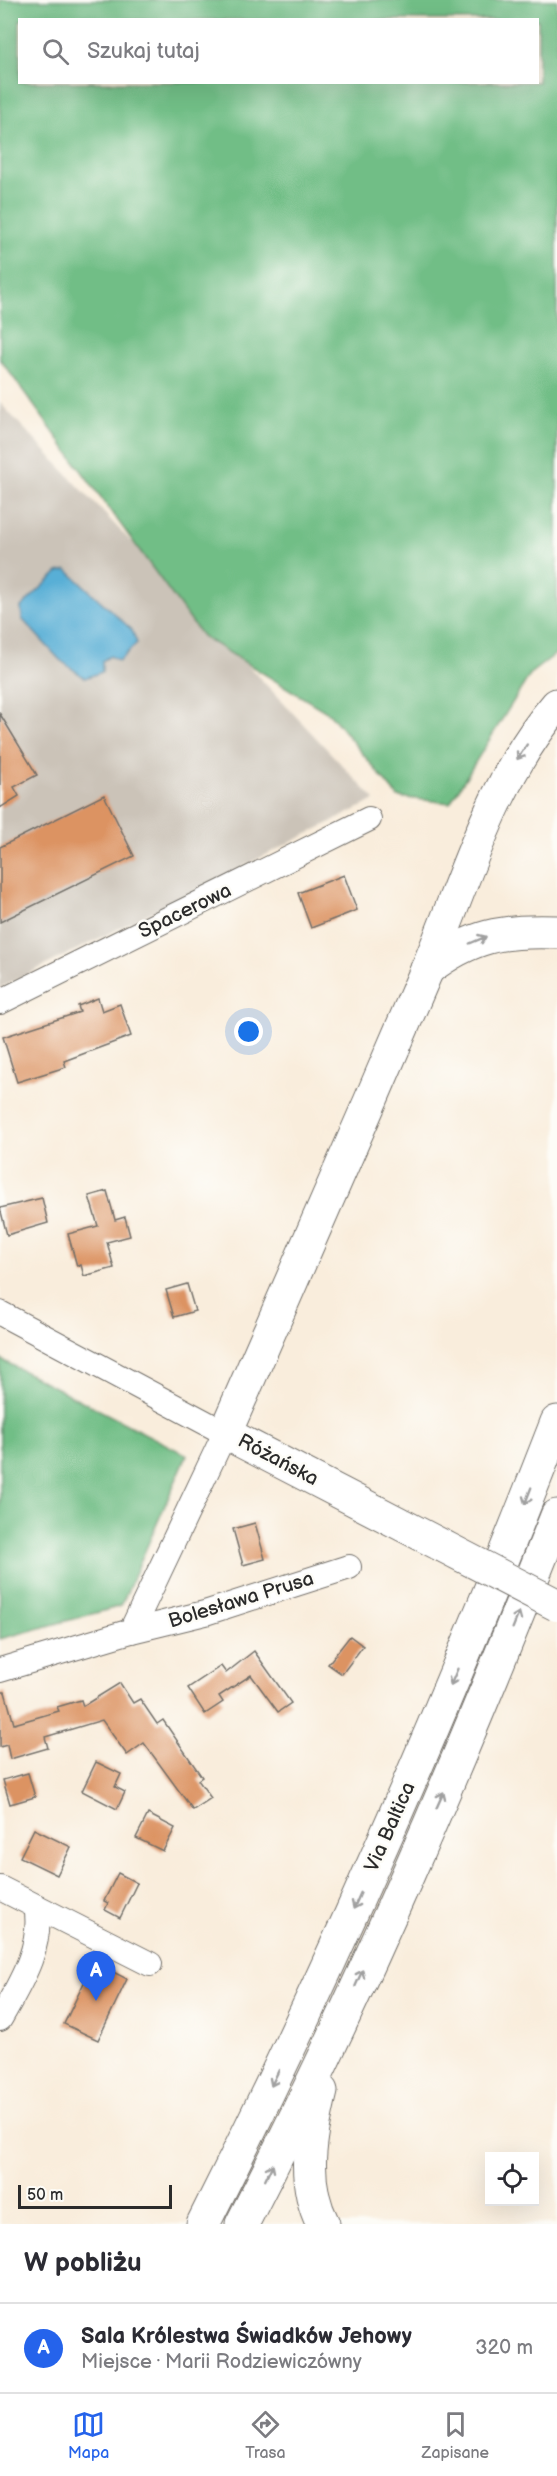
<!DOCTYPE html>
<html lang="pl">
<head>
<meta charset="utf-8">
<style>
	body { margin:0; font-family:"Balsamiq Sans",sans-serif; background:#f2f2f3; color:#2b2b33 }
	.controls { position:absolute; right:18px; bottom:18px; display:grid; overflow:hidden; border-radius:0px; box-shadow:0 6px 24px #0002 }
	.controls button { width:54px; height:54px; display:grid; place-items:center; padding:0; border:0; border-bottom:2px solid #e1e1e2; background:#fff; color:#2b2b33; font:30px sans-serif }
	.scale { position:absolute; left:18px; bottom:15px; width:154px; box-sizing:border-box; padding-left:6px; border:3px solid #2b2b2b; border-top:0; font-size:16px; line-height:21px; white-space:nowrap; color:#2b2b2b; -webkit-text-stroke:4px #fdfcf7; paint-order:stroke }
	.you { position:absolute; left:249px; top:1032px; width:21px; height:21px; margin:-15px; border:4px solid #fff; border-radius:50%; background:#1a73e8; box-shadow:0 0 0 9px #1a73e833 }
	.badge { display:grid; place-items:center; width:39px; height:39px; border-radius:50%; background:#2563eb; color:#fff; font-size:20px; font-weight:700 }
	.pin { position:absolute; translate:-50% -50px; filter:drop-shadow(0 2px 3px #0008) }
	.pin::after { content:''; position:absolute; top:32px; width:21px; height:18px; background:inherit; clip-path:polygon(0 0,100% 0,50% 100%) }
	.list { margin:0; padding:0; list-style:none }
	h2 { display:flex; justify-content:space-between; align-items:center; height:78px; margin:0; padding:0 24px; font-size:26px }
	h2 small { font-size:20px; font-weight:400; color:#7c7c81 }
	.list li { display:grid; grid-template-columns:39px 1fr auto; gap:18px; align-items:center; box-sizing:border-box; height:90px; padding:0 24px; border-top:2px solid #e1e1e2 }
	.list b { display:block; font-size:22px; white-space:nowrap }
	.list p { margin:0; font-size:20px; white-space:nowrap; color:#7c7c81 }
	.list em { font-size:20px; font-style:normal; color:#7c7c81 }
	.icon { flex:none; width:33px; height:33px; fill:none; stroke:currentColor; stroke-width:2; stroke-linecap:round; stroke-linejoin:round }
	.map { position:relative; flex:none; width:557px; height:2224px; overflow:hidden }
	.search { position:absolute; background:#fff; box-shadow:0 6px 24px #0002; left:18px; right:18px; top:18px; height:66px; display:flex; align-items:center; gap:15px; box-sizing:border-box; padding:0 21px; border-radius:0px; color:#7c7c81; font-size:22px }
	.sheet { height:168px; background:#fff }
	nav { display:flex; justify-content:space-around; align-items:center; box-sizing:border-box; height:84px; border-top:2px solid #e1e1e2; background:#fff; font-size:16px; color:#7c7c81 }
	nav a { display:grid; justify-items:center; gap:3px }
	nav .on { color:#2563eb }
	.map>svg:first-child { display:block }
	.industrial { fill:#cbc3b8 }
	.forest { fill:#71be86; stroke:#4e7458; stroke-width:1.5; fill-rule:evenodd }
	.water { fill:#59afd6; stroke:#426d80; stroke-width:1.5 }
	.building { fill:#dc9362 }
	.lines { fill:none; stroke-linecap:round; stroke-linejoin:round }
	.minor-casing { stroke:#736f69; stroke-width:26 }
	.major-casing { stroke:#736f69; stroke-width:34 }
	.highway-casing { stroke:#736f69; stroke-width:35 }
	.minor { stroke:#fff; stroke-width:24 }
	.major { stroke:#fff; stroke-width:32 }
	.highway { stroke:#fff; stroke-width:33 }
	.major-bridge-casing { stroke:#736f69; stroke-width:34; stroke-linecap:butt }
	.major-bridge { stroke:#fff; stroke-width:32 }
	.oneway { stroke:#a0a0a0 }
	.labels { text-anchor:middle; dominant-baseline:central; stroke-width:5; stroke-linejoin:round; paint-order:stroke }
	.street-label { font-size:20px; fill:#2b2b2b; stroke:#fdfcf7 }
</style>
</head>
<body>
<div class="map">
<svg width="557" height="2224" viewBox="0 0 557 2224">
	<rect width="100%" height="100%" fill="#fdfcf7"/>
	<filter id="ink" filterUnits="userSpaceOnUse"><feTurbulence type="fractalNoise" baseFrequency=".0167" numOctaves="2"/><feDisplacementMap in="SourceGraphic" scale="12" xChannelSelector="R" yChannelSelector="G"/><feConvolveMatrix kernelMatrix="1 2 1 2 8 2 1 2 1" color-interpolation-filters="sRGB"/></filter>
	<filter id="wash" filterUnits="userSpaceOnUse"><feTurbulence type="fractalNoise" baseFrequency=".008" numOctaves="4" result="noise"/><feDisplacementMap in="SourceGraphic" scale="24" xChannelSelector="R" yChannelSelector="G"/><feGaussianBlur stdDeviation="1.35" result="paint"/><feColorMatrix in="noise" values="0 0 0 0 0 0 0 0 0 0 0 0 0 0 0 0 0 1.4 0 .05"/><feComposite in="paint" operator="in"/></filter>
	<g filter="url(#wash)">
		<rect width="100%" height="100%" fill="#f9eddc"/>
		<path class="industrial" d="M0 403 375 800 0 988Z"/>
		<g class="forest">
			<path d="M0 0H557V653L531 673 450 803 398 797 330 714 202 636 0 359ZM20 20H538V82H20Z"/>
			<path d="M0 1359 187 1455 121 1606 0 1639Z"/>
		</g>
		<path class="water" d="M67 570 132 630 137 643 119 661 110 656 102 661V672L85 678 60 660 22 619 21 607 58 572Z"/>
		<g id="blocks">
			<g class="building">
				<path d="M0 714 37 775 14 787 19 796 0 808Z"/>
				<path d="M104 795 134 856 0 922V847Z"/>
				<path d="M344 875 357 910 311 928 298 893Z"/>
				<path d="M98 998 102 1011 120 1004 131 1036 64 1061 66 1067 17 1082 3 1037 80 1012 78 1006Z"/>
				<path d="M107 1191 115 1220 125 1217 130 1236 107 1242 114 1268 84 1276 81 1265 77 1266 68 1234 98 1226 89 1196Z"/>
				<path d="M42 1198 48 1223 7 1235 0 1208Z"/>
				<path d="M187 1284 195 1311 174 1317 166 1290Z"/>
				<path d="M255 1523 265 1559 243 1565 233 1529Z"/>
				<path d="M350 1636 363 1646 342 1674 328 1664Z"/>
				<path d="M254 1651 291 1703 278 1712 251 1675 219 1696 223 1702 205 1714 188 1688 221 1666 226 1673Z"/>
				<path d="M120 1683 133 1703 140 1699 157 1724 163 1720 202 1777 198 1780 211 1798 193 1810 144 1743 127 1755 102 1720 45 1737 48 1748 10 1759 7 1745 0 1747V1692H5L14 1724 59 1711 57 1707 81 1700 83 1706Z"/>
				<path d="M96 1762 121 1774 115 1787 125 1792 117 1809 82 1791Z"/>
				<path d="M28 1773 35 1797 10 1804 3 1780Z"/>
				<path d="M148 1814 175 1828 163 1851 136 1838Z"/>
				<path d="M34 1829 71 1847 57 1875 20 1857Z"/>
				<path d="M118 1873 137 1883 120 1918 105 1910 108 1903 104 1901Z"/>
				<path d="M94 1962 127 1979 98 2040 64 2024Z"/>
			</g>
		</g>
	</g>
	<g filter="url(#ink)">
		<use href="#blocks" fill-opacity="0" stroke="#736f69" stroke-width="1.5"/>
		<g class="lines">
			<g class="minor-casing">
				<g id="minor">
					<path d="M0 1002 369 819"/>
					<path d="M0 1313 225 1433 131 1631"/>
					<path d="M0 1670 131 1631 205 1613 349 1567"/>
					<path d="M0 1888 150 1964"/>
					<path d="M0 2019C19 1985 44 1947 36 1906"/>
				</g>
			</g>
			<g class="major-casing">
				<path id="major" d="M225 1433 443 1546"/>
			</g>
			<g class="highway-casing">
				<g id="highway">
					<path d="M427 969C472 935 502 930 557 932"/>
					<path d="M225 1433C293 1279 360 1126 426 972 465 881 491 782 557 705"/>
					<path d="M321 2091C310 2136 301 2181 323 2224"/>
					<path d="M203 2224C335 1963 451 1695 557 1422"/>
					<path d="M242 2224C360 1995 462 1756 557 1516"/>
				</g>
			</g>
			<use href="#minor" class="minor"/>
			<use href="#major" class="major"/>
			<use href="#highway" class="highway"/>
			<g class="major-bridge-casing">
				<path id="major-bridge" d="M443 1546 557 1605"/>
			</g>
			<use href="#major-bridge" class="major-bridge"/>
		</g>
		<defs><path id="oneway-shaft" d="M-6 0H5M1.5-3L5.5 0L1.5 3" fill="none" stroke-width="1.6" stroke-linecap="round" stroke-linejoin="round" transform="scale(1.5)"/></defs>
		<g class="oneway">
			<use href="#oneway-shaft" transform="translate(522 752) rotate(123)"/>
			<use href="#oneway-shaft" transform="translate(478 940) rotate(-23)"/>
			<use href="#oneway-shaft" transform="translate(528 1496) rotate(111)"/>
			<use href="#oneway-shaft" transform="translate(516 1620) rotate(-68)"/>
			<use href="#oneway-shaft" transform="translate(454 1677) rotate(113)"/>
			<use href="#oneway-shaft" transform="translate(440 1800) rotate(-66)"/>
			<use href="#oneway-shaft" transform="translate(357 1901) rotate(114)"/>
			<use href="#oneway-shaft" transform="translate(359 1978) rotate(-66)"/>
			<use href="#oneway-shaft" transform="translate(275 2078) rotate(116)"/>
			<use href="#oneway-shaft" transform="translate(269 2172) rotate(-65)"/>
		</g>
	</g>
	<g class="labels">
		<g class="street-label">
			<text transform="translate(185 911) rotate(-26)">Spacerowa</text>
			<text transform="translate(278 1460) rotate(28)">Różańska</text>
			<text transform="translate(241 1600) rotate(-17)">Bolesława Prusa</text>
			<text transform="translate(390 1827) rotate(-66)">Via Baltica</text>
		</g>
	</g>
</svg>
<div class="controls">
<button><svg class="icon" aria-label="locate" viewBox="0 0 24 24"><circle cx="12" cy="12" r="6"/><path d="M12 2v4M12 18v4M2 12h4M18 12h4"/></svg></button>
</div>
<div class="scale">50 m</div>
<div class="you"></div>
<div class="pin badge" style="left:96px;top:2001px">A</div>
<div class="search"><svg class="icon" aria-label="search" viewBox="0 0 24 24"><circle cx="10" cy="10" r="6"/><path d="M15 15l6 6"/></svg>Szukaj tutaj</div>
</div>
<section class="sheet">
<h2>W pobliżu<small></small></h2>
<ul class="list">
<li><span class="badge">A</span><div><b>Sala Królestwa Świadków Jehowy</b><p>Miejsce · Marii Rodziewiczówny</p></div><em>320 m</em></li>
</ul>
</section>
<nav>
<a class="on"><svg class="icon" aria-label="map" viewBox="0 0 24 24"><path d="M3 6l6-2 6 2 6-2v14l-6 2-6-2-6 2zM9 4v14M15 6v14"/></svg>Mapa</a>
<a><svg class="icon" aria-label="directions" viewBox="0 0 24 24"><path d="M12 3l9 9-9 9-9-9zM9 14v-3h6M13 9l2 2-2 2"/></svg>Trasa</a>
<a><svg class="icon" aria-label="saved" viewBox="0 0 24 24"><path d="M7 4h10v16l-5-4-5 4z"/></svg>Zapisane</a>
</nav>
</body>
</html>
